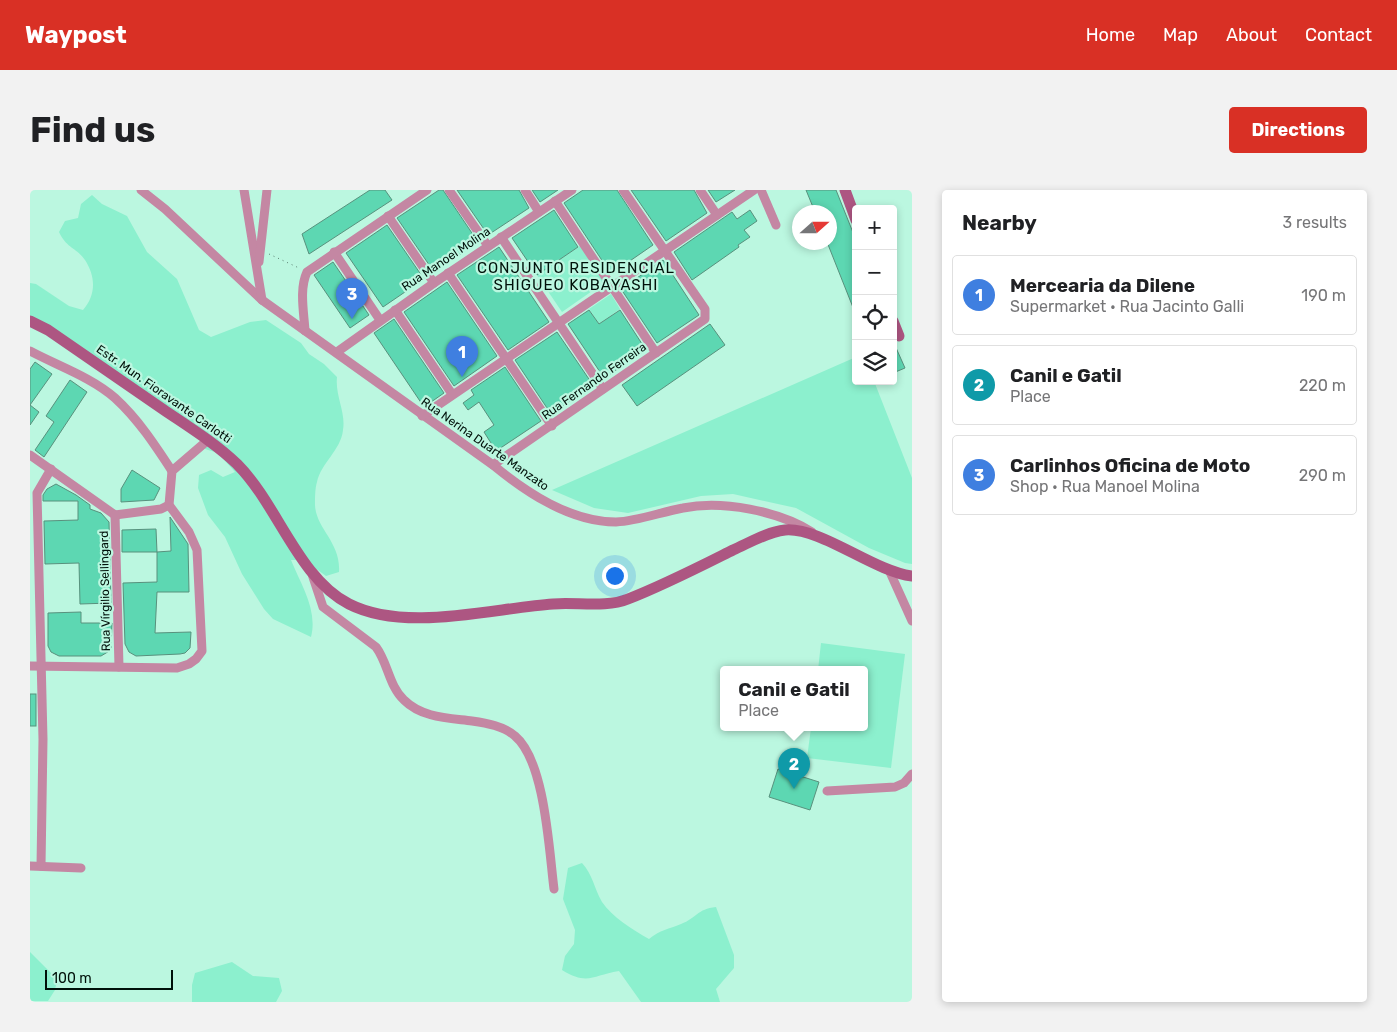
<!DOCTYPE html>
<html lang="en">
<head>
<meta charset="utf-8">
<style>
	body { margin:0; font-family:Rubik,sans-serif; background:#f2f2f2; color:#202124 }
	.controls { position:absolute; right:15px; top:15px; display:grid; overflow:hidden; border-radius:5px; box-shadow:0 2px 8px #0003 }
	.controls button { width:45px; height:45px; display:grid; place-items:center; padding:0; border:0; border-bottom:1px solid #e0e0e0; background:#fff; color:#202124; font:25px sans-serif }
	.compass { position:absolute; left:762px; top:15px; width:45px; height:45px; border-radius:50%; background:#fff; box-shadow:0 2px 8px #0003; rotate:69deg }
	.scale { position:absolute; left:15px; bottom:12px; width:128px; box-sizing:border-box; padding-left:5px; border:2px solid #00110a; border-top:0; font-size:14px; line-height:18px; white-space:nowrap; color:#00110a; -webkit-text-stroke:4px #bbf7e0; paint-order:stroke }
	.you { position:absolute; left:584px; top:385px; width:18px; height:18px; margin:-12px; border:4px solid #fff; border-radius:50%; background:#1a73e8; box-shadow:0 0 0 8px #1a73e833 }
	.badge { display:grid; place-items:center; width:32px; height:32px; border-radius:50%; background:#d93025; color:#fff; font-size:16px; font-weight:700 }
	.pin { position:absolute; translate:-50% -41px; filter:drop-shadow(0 1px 2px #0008) }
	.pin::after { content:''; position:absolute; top:26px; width:18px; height:15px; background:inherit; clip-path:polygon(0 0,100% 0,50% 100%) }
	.popup { position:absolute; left:690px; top:476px; width:148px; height:65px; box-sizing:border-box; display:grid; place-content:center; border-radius:5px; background:#fff; filter:drop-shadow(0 1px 4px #0005); font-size:16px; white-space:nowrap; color:#757577 }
	.popup b { font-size:19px; color:#202124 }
	.popup::after { content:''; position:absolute; left:50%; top:100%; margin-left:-10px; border:10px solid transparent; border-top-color:#fff }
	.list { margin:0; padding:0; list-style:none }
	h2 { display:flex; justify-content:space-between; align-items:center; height:65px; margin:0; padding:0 20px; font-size:21px }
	h2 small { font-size:16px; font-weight:400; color:#757577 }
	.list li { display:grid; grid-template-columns:32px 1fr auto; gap:15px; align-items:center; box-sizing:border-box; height:80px; margin:0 10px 10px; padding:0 10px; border:1px solid #e0e0e0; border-radius:5px }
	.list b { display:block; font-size:19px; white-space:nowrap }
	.list p { margin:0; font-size:16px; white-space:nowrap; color:#757577 }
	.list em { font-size:16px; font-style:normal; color:#757577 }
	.icon { flex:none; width:28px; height:28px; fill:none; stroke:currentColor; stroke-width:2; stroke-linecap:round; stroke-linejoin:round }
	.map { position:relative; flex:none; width:882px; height:812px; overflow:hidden; border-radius:5px }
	header { display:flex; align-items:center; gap:30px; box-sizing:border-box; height:70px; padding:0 25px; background:#d93025; color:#fff }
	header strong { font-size:24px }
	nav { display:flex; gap:28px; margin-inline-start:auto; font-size:18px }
	.intro { display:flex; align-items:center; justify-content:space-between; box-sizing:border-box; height:120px; padding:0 30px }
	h1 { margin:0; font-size:35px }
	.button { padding:12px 22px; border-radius:5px; background:#d93025; color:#fff; font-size:18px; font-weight:700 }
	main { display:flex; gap:30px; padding:0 30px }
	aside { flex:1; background:#fff; border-radius:5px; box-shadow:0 2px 8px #0003 }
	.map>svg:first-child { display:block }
	.green { fill:#8cf0ce }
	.building { fill:#5dd7b2; stroke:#58917d }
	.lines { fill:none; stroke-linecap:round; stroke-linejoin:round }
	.path { stroke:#587d6f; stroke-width:1; stroke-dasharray:1 4; stroke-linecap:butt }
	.street { stroke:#c487a3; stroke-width:9 }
	.secondary { stroke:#ad5682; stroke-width:11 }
	.labels { text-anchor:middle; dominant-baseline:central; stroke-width:4.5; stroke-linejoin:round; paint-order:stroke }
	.street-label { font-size:12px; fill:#00110a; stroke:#bbf7e0 }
	.quarter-label { font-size:15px; letter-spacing:1px; fill:#00110a; stroke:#bbf7e0 }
</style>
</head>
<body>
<header>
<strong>Waypost</strong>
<nav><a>Home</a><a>Map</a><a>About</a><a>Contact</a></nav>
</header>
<div class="intro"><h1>Find us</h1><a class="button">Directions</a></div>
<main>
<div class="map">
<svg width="882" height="812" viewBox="0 0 882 812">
	<rect width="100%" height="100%" fill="#bbf7e0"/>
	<g class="green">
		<path d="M62 5 72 14 97 26 117 62 147 89 169 140 181 147 220 132 236 130 271 153 279 164 294 174 307 187C305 206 316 222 313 240 311 260 291 273 287 292 285 298 285 308 285 315 286 339 311 352 309 382L296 386 274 370H261C271 395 288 420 281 447L243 429 234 419 212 384 195 347 178 325 168 298 169 285 181 280 193 287 205 282 188 263 175 259 169 247 0 133V93L6 94 39 116 53 120C66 105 66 87 55 70 46 57 37 59 29 42L35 31 48 28 51 14Z"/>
		<path d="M550 56 575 92 532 122 507 85Z"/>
		<path d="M581 104 590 119 569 134 559 119Z"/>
		<path d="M826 167V191H844L882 288V374L875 373 839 358 766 318 703 304 671 306 598 323 564 318 522 300Z"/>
		<path d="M791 453 875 464 861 578 777 568 781 538H834V480H788Z"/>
		<path d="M552 673C563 685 564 698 572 712 582 727 603 740 619 749 630 740 639 739 651 734 667 728 667 719 686 717L704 765V778L686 799 690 812H611L589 781C563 785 558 796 532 780L535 766 544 754 545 740 533 709 538 678Z"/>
		<path d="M0 762 27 789 25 800 18 811H0Z"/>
		<path d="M202 772 223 786 249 788 252 801 246 812H162V795L165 783Z"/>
	</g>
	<g class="building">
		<path d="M340 0H355L362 10 279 64 272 44Z"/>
		<path d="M409 0H413L448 52 404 82 367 28Z"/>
		<path d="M427 0H489L499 18 458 45Z"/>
		<path d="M502 0H528L510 12Z"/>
		<path d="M553 0H587L623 55 581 84 534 13Z"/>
		<path d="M601 0H664L677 23 636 51Z"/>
		<path d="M678 0H705L686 12Z"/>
		<path d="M776 0H806L826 50V125L797 52H800V22H785Z"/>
		<path d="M524 20 548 57 507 85 482 48Z"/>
		<path d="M720 20 727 31 714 40 720 47 708 55 709 57 662 90 644 62 702 22 707 29Z"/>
		<path d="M357 35 394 89 353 117 316 63Z"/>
		<path d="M469 57 519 132 478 160 427 85Z"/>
		<path d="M633 70 669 125 627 153 591 99Z"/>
		<path d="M303 72 339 125 320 138 284 85Z"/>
		<path d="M417 92 467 166 424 196 374 122Z"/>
		<path d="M559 120 569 134 590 120 616 160 574 188 538 134Z"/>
		<path d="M364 129 414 203 394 217 344 143Z"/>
		<path d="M680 134 695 155 607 216 592 195Z"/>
		<path d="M527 142 563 195 521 224 485 170Z"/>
		<path d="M863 151 875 178 863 183Z"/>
		<path d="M5 172 22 184 0 215 9 222 0 235V179Z"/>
		<path d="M475 177 511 231 466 261 454 242 464 235 449 212 438 220 433 213 444 205 441 200Z"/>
		<path d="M40 190 57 202 14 267 5 260 24 232 16 226Z"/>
		<path d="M102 280 130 298 124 310 91 312V299Z"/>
		<path d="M26 294 46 305 60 315V319L71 323 79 332 81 413 50 414 49 373 15 374 14 331 48 330V311H13V305L17 299Z"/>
		<path d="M140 327 158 354 159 402H127L125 443 161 442 160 458 155 463 150 464 106 466 99 462 95 454 93 393 127 392V362H92V340L126 339 127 362 141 361Z"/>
		<path d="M51 422V433H82L81 460 71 466H29L21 462 18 456V423Z"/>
		<rect x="0" y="504" width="6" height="32"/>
		<path d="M748 579 789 592 780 620 739 607Z"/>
	</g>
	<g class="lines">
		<path class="path" d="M239 64 269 78"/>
		<g class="street">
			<path d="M111 0 135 19 232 110 463 275C496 302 540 332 586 332 608 331 631 322 653 318 692 310 749 321 782 342"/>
			<path d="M214 0 232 110"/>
			<path d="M419 0 458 56"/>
			<path d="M495 0 509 22"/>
			<path d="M670 0 687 25"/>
			<path d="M731 0 746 35"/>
			<path d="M525 11 626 163"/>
			<path d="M358 26 404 93"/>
			<path d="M471 47 573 199"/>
			<path d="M304 62 350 130"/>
			<path d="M229 72 237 0"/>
			<path d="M418 83 522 236"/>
			<path d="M365 120 422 204"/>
			<path d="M275 141C274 123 269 99 277 82L397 0"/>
			<path d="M0 161C28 176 61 187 85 208 108 229 125 255 142 281"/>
			<path d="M307 162 404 93 542 0"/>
			<path d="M392 226 724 0"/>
			<path d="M0 265 85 325 131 319 139 315"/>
			<path d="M463 275 675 129V119L593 0"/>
			<path d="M85 325 89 477"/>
			<path d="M859 380 882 431"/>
			<path d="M282 384 293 417 346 457C358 473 359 496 374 510 392 528 419 528 442 531 456 533 474 536 485 546 515 571 519 660 524 699"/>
			<path d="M0 476 147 478 159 474 166 469 172 461 167 360 159 342 139 315 142 281 178 250"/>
			<path d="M797 601 865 597 874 593 882 584"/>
			<path d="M0 676 51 678"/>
			<path d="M11 676 13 549 7 303 21 279"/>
		</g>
		<g class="secondary">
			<path d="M815 0 826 30"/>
			<path d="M0 131 18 140C57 167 95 193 134 220 159 237 185 253 207 274 248 315 268 388 319 414 376 443 463 418 523 414 547 412 576 418 598 409 634 395 669 377 703 360 719 353 737 342 755 340 791 337 843 381 882 386"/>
			<path d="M863 131 869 146"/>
		</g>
	</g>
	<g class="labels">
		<g class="street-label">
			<text transform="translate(416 69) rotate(-34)">Rua Manoel Molina</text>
			<text transform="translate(564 191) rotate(-35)">Rua Fernando Ferreira</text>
			<text transform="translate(134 204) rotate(35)">Estr. Mun. Fioravante Carlotti</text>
			<text transform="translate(455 254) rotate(35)">Rua Nerina Duarte Manzato</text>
			<text transform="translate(75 401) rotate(-91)">Rua Vírgilio Sellingard</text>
		</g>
		<g class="quarter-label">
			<text x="546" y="78">CONJUNTO RESIDENCIAL<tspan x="546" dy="17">SHIGUEO KOBAYASHI</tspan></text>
		</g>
	</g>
</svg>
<div class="controls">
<button>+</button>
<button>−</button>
<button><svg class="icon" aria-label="locate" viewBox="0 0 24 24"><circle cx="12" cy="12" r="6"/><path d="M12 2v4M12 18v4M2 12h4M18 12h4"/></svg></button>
<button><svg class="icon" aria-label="layers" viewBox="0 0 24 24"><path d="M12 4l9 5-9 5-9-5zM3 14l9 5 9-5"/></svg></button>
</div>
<svg class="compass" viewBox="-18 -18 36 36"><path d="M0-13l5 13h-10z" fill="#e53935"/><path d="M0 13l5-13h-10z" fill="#757577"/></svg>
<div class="scale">100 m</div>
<div class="you"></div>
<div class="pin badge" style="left:432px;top:187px;background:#3f7fe0">1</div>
<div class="pin badge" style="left:764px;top:599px;background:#0f9aa8">2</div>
<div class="popup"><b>Canil e Gatil</b>Place</div>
<div class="pin badge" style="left:322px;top:129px;background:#3f7fe0">3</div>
</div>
<aside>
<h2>Nearby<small>3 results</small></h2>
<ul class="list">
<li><span class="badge" style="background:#3f7fe0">1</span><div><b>Mercearia da Dilene</b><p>Supermarket · Rua Jacinto Galli</p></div><em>190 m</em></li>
<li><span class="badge" style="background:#0f9aa8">2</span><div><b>Canil e Gatil</b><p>Place</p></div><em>220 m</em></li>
<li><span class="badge" style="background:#3f7fe0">3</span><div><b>Carlinhos Oficina de Moto</b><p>Shop · Rua Manoel Molina</p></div><em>290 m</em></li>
</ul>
</aside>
</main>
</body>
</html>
